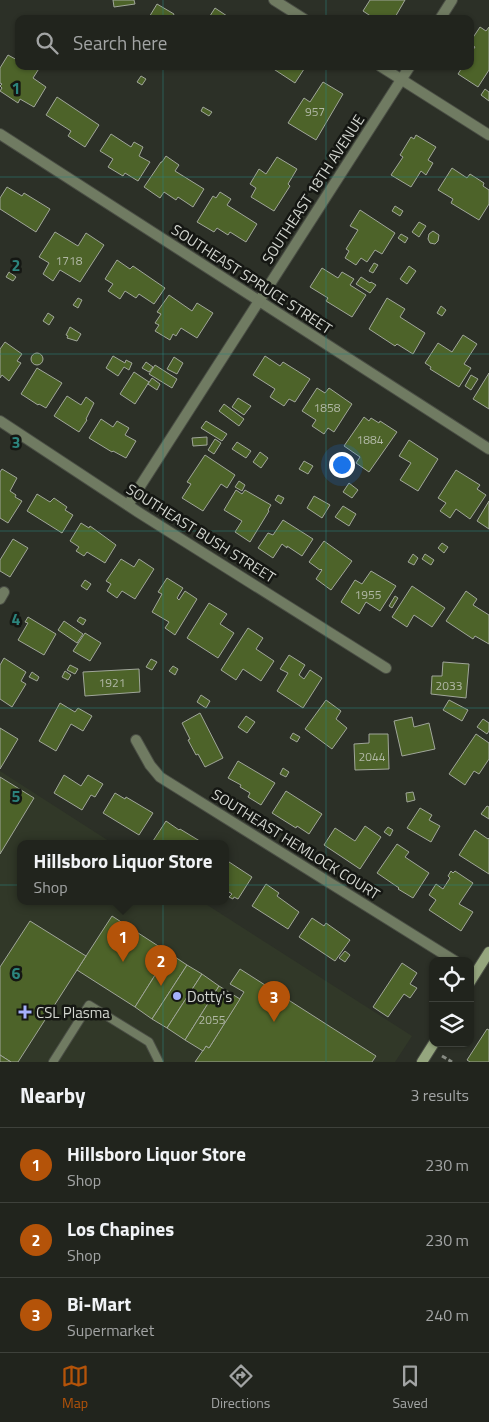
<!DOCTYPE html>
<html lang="en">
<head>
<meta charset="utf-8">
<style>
	body { margin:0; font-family:"Titillium Web",sans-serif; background:#2d302a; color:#f1f3f6 }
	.controls { position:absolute; right:15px; bottom:15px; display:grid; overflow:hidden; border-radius:10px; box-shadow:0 1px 4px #0004 }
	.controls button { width:45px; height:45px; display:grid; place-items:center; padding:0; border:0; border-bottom:1px solid #3e413b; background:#21241d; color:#f1f3f6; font:25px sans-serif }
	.you { position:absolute; left:341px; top:464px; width:18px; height:18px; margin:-12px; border:4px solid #fff; border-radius:50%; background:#1a73e8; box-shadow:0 0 0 8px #1a73e833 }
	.badge { display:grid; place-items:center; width:32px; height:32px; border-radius:50%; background:#b45309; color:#fff; font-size:16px; font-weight:700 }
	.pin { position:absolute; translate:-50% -41px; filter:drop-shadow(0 1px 2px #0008) }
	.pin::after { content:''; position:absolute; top:26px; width:18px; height:15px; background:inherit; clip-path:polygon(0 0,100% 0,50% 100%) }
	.popup { position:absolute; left:17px; top:840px; width:212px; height:65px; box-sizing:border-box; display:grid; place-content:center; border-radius:10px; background:#21241d; filter:drop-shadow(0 1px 4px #0005); font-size:16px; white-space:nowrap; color:#a2a4a4 }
	.popup b { font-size:19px; color:#f1f3f6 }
	.popup::after { content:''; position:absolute; left:50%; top:100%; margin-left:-10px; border:10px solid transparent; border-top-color:#21241d }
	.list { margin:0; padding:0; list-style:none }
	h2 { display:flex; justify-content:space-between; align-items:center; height:65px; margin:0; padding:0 20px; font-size:21px }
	h2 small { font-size:16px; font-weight:400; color:#a2a4a4 }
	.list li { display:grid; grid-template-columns:32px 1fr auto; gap:15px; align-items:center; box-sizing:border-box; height:75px; padding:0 20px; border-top:1px solid #3e413b }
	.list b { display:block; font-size:19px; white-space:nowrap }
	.list p { margin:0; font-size:16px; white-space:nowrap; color:#a2a4a4 }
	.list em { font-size:16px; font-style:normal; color:#a2a4a4 }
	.icon { flex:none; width:28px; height:28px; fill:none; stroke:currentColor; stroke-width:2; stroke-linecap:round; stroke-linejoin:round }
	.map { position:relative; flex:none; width:489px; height:1062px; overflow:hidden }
	.search { position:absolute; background:#21241d; box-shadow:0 1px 4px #0004; left:15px; right:15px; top:15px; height:55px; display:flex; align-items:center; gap:12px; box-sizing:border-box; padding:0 18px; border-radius:10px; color:#a2a4a4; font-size:19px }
	.sheet { height:290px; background:#21241d }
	nav { display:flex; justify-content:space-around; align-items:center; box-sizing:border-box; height:70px; border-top:1px solid #3e413b; background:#21241d; font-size:14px; color:#a2a4a4 }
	nav a { display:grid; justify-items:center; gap:2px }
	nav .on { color:#b45309 }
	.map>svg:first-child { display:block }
	.built { fill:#313828 }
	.building { fill:#4d6329; stroke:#a0a69a }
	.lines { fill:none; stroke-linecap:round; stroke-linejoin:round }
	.lane-casing { stroke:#4a4e45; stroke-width:10 }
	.street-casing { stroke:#4a4e45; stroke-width:12 }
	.secondary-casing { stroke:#4a4e45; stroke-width:12 }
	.path { stroke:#868a82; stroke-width:3; stroke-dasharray:5 2.5; stroke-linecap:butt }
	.lane { stroke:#707b62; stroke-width:8 }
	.street { stroke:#707b62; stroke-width:10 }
	.secondary { stroke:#95a67e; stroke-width:10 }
	.grid { fill:none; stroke:#2c847d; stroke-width:1; stroke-opacity:0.55 }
	.poi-dot { fill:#a5b1fc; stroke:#151713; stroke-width:2 }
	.labels { text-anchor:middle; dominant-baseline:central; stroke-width:5; stroke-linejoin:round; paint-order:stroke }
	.number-label { font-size:12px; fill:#b1b8a6 }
	.street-label { font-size:15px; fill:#d2d5cf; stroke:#151713 }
	.poi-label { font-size:15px; fill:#d2d5cf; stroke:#151713; text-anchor:start }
	.grid-label { font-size:16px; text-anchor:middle; font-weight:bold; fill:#2c847d; stroke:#151713; stroke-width:5; stroke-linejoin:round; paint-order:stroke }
</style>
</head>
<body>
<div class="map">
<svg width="489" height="1062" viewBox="0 0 489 1062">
	<rect width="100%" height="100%" fill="#2c3027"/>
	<path class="built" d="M0 771 112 843H21V901H201L412 1036 395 1062H0Z"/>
	<g class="building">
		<path d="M113 0H134L135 4 114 7Z"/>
		<path d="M370 0H405L394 19H375L363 11Z"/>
		<path d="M157 4 174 14 172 19H148Z"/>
		<path d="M215 8 230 18 232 16 236 19H208Z"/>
		<path d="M480 27 486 31 489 27V70L478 87 458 74 463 66H470V54L475 47 470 44V42Z"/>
		<path d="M8 55 19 61V66L40 67 33 78 46 87 34 107 20 99 18 103 0 91 2 88 0 86 2 84 0 83V68Z"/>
		<path d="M269 66H306L295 83Z"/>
		<path d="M141 76 146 79 142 85 137 82Z"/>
		<path d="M323 82 343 94 316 140 288 123 304 98 310 102Z"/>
		<path d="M485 89 489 92V101L481 95Z"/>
		<path d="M57 97 99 125 85 147 68 136 71 131 46 115Z"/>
		<path d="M203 107 212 112 209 116 201 111Z"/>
		<path d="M111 134 131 147 134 142 143 147 139 156 150 162 138 181 125 173 123 176 108 167 113 159 100 151Z"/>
		<path d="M416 135 436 147 428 160 433 163 426 175 421 171 411 187 391 175 403 157 400 155 411 137 414 139Z"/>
		<path d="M166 156 179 165 175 171 204 189 193 207 178 197 176 200 164 192 160 198 144 187 161 162H162Z"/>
		<path d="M277 157 297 169 288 184 290 186 274 211 251 197 256 188 250 184 259 169 266 174Z"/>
		<path d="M452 168 467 178 470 174 484 183 483 186 489 190V204L479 220 451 203 453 199 438 190Z"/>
		<path d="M7 187 22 196 24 193 50 209 36 232 0 209V198Z"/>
		<path d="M220 192 231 199 227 205 257 224 246 242 230 232 228 235 217 228 214 232 197 222 213 196 216 198Z"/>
		<path d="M395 206 403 211 400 216 392 211Z"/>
		<path d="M360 210 395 233 382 254 375 250 367 262 361 258 356 265 345 258 349 251 346 249 358 230 350 226Z"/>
		<path d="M419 222 426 226 419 237 412 232Z"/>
		<path d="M433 231 439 235 438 241 435 244 430 243 428 239 429 234Z"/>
		<path d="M55 232 78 246 86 233 104 245 80 282 60 270 53 281 43 274 49 263 39 257Z"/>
		<path d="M401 234 408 238 405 243 398 238Z"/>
		<path d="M117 260 130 269 133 266 165 288 154 304 139 294 136 298 125 291 120 299 108 291 113 284 105 279Z"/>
		<path d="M374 263 378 265 373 273 369 271Z"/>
		<path d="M409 266 416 271 407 284 400 279Z"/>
		<path d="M322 268 338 278 342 272 354 279 350 285 366 295 352 317 326 301 328 298 310 287Z"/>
		<path d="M9 272 16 277 13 281 6 277Z"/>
		<path d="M361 277 370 283 371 282 376 285 370 293 356 284Z"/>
		<path d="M169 295 192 311 197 303 213 313 197 338 181 328 176 336 173 334 170 340 155 331 159 325 155 323 161 314 157 312Z"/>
		<path d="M78 298 82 300 78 308 73 305Z"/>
		<path d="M387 298 405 309 400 317 425 333 413 354 397 344 395 346 369 329Z"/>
		<path d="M441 306 446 310 442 316 437 313Z"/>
		<path d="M48 313 54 317 49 325 43 321Z"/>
		<path d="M70 327 81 334 77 341 67 338 68 336 66 335Z"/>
		<path d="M463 335 477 344 464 364 471 368 459 387 430 369 431 367 425 363 438 343 452 352Z"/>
		<path d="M5 342 22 354 17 361 21 363 9 381 2 375 0 378V349Z"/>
		<circle cx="37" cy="359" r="6"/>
		<path d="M113 356 125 363 126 360 132 363 129 370 124 367 118 376 106 368Z"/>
		<path d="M265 356 280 366 283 362 310 379 295 402 289 399 284 406 270 397 275 389 253 375Z"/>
		<path d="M174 357 183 363 177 374 167 369Z"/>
		<path d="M146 362 153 367 149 372 142 368Z"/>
		<path d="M155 365 177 379 172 388 149 374Z"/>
		<path d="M37 368 62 383 46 408 39 404 38 405 21 394Z"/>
		<path d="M134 372 149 382 135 404 120 394Z"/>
		<path d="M489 373V409L473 399Z"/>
		<path d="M471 375 478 379 471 390 465 386Z"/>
		<path d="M152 378 160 384 157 390 148 384Z"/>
		<path d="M317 388 325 393 329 388 352 404 334 432 328 428 324 434 312 426 316 420 302 411Z"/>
		<path d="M67 396 81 405 86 397 94 403 86 419 87 420 79 432 54 416Z"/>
		<path d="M238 398 251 406 244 415 232 407Z"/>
		<path d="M224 404 244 419 239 426 219 411Z"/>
		<path d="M364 417 369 421 371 418 379 423 380 421 397 432 369 472 356 463 360 457 344 446Z"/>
		<path d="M101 419 113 427 117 421 129 428 125 435 136 441 126 458 113 451 112 452 89 438Z"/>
		<path d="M206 421 227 434 222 441 201 428Z"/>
		<path d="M207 437V445L193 446 192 438Z"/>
		<path d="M215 439 221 443 214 454 208 450Z"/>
		<path d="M409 440 438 459 418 491 400 480 411 463 399 456Z"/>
		<path d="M237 442 251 451 246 458 232 449Z"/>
		<path d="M260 452 268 458 261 468 253 462Z"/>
		<path d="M205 455 235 475 227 488 221 484 203 511 182 498 191 484 187 482Z"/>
		<path d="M304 461 313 466 308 474 299 469Z"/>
		<path d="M2 469 17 478 10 491 16 495 15 497 22 501 8 523 0 518V472Z"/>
		<path d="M456 470 480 485 477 489 486 495 470 519 456 509 450 518 440 511 446 503 438 498Z"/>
		<path d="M239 481 245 485 242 491 235 487Z"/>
		<path d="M349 483 358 490 352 498 343 492Z"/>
		<path d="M236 490 242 494 245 490 271 505 268 510 269 511 250 542 235 532 242 521 224 510Z"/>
		<path d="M37 494 50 502 54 498 67 507 65 510 73 515 62 533 27 511Z"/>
		<path d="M278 495 284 498 281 504 275 500Z"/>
		<path d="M314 496 330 505 322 518 307 508Z"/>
		<path d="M489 501V529L477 521Z"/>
		<path d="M343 506 356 514 349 526 335 517Z"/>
		<path d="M283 520 313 539 302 556 287 546V548L282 544 273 558 258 548 268 533 273 535Z"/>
		<path d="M81 523 89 528 90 526 116 545 105 563 87 552 84 556 76 551 79 547 70 541Z"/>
		<path d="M13 539 28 548 10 577 0 571V560Z"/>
		<path d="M324 541 352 561 331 590 316 579 322 570 321 569 320 570 309 562Z"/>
		<path d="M442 543 448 547 444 553 438 548Z"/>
		<path d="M413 554 418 558 414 565 408 562Z"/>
		<path d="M425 554 434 560 431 565 422 559Z"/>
		<path d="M121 559 134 567 139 559 154 569 135 599 122 591 117 598 107 591 111 584 106 581Z"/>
		<path d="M371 571 396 586 380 611 366 602 359 614 341 602 355 580 362 584Z"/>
		<path d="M167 578 183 588 177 598 179 600 185 591 197 599 175 635 165 628 169 622 152 612 162 594 158 592Z"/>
		<path d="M85 580 91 584 87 590 81 586Z"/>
		<path d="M412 586 445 608 432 627 414 615 407 627 392 617Z"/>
		<path d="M466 591 477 599 473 605 489 615V644L475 636 473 639 446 621Z"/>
		<path d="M395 596 398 598 392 608 389 606Z"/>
		<path d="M209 603 227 614 220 624 234 633 218 658 187 638Z"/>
		<path d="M28 617 56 634 44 655 18 640 28 623 25 622Z"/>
		<path d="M80 617 86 620 83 625 77 621Z"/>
		<path d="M64 621 83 634 77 643 58 630Z"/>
		<path d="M248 628 263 638 256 649 274 661 261 681 243 669 236 680 221 670Z"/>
		<path d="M85 633 101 643 90 661 73 651Z"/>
		<path d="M289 655 305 665 299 675 304 679 310 670 322 678 303 708 277 691 288 673 280 669Z"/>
		<path d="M4 658 26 672 21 681 26 684 12 707 0 699V665Z"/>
		<path d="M151 659 157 662 152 670 146 667Z"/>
		<path d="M443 662 469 664 466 698 431 694 432 676H442Z"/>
		<path d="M70 665 78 669 75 674 67 670Z"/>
		<path d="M173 666 178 669 175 675 169 671Z"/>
		<path d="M139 669 140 692 85 696 83 672Z"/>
		<path d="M65 671 71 675 68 680 62 677Z"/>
		<path d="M32 672 39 677 37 681 29 677Z"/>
		<path d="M201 695 210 701 206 708 197 702Z"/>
		<path d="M326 700 341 711 336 719 347 728 332 749 305 729Z"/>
		<path d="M449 700 468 710 462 721 443 710Z"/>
		<path d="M60 703 75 712 78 708 92 716 83 731 71 724 56 751 39 741Z"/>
		<path d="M200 713 223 758 205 767 198 754 196 755 188 740 190 739 182 723Z"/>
		<path d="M246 716 255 722 247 733 238 727Z"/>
		<path d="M412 717 414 727 429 723 435 749 402 756 394 721Z"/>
		<path d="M483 719 489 723V731L487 734 477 727Z"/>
		<path d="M0 728 18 739 0 769Z"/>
		<path d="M293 733 300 737 297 742 290 738Z"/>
		<path d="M369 734H388L389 769 355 770 354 744 369 743Z"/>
		<path d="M476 734 489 743V759L479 774 474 771 465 785 449 774Z"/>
		<path d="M238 761 275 783 261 805 248 797 250 793 240 787 241 785 228 778Z"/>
		<path d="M283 768 289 772 286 777 280 774Z"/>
		<path d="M64 775 81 786 88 775 103 784 95 797 91 795 82 810 54 793Z"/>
		<path d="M0 777 34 798 0 854Z"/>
		<path d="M286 791 322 814 309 834 297 826 296 828 272 813Z"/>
		<path d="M413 792 415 800 407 802 406 793Z"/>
		<path d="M115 793 125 799 126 797 153 813 139 835 103 813Z"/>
		<path d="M487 806 489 807V819L481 814Z"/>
		<path d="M420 808 432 815 429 820 440 826 431 842 407 828Z"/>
		<path d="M166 821 179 830 180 829 203 843H157L153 841Z"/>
		<path d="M365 826 381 837 360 869 324 845 335 828 355 841Z"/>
		<path d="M388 827 393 830 390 836 384 832Z"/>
		<path d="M475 830 488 839 489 838V874L459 855Z"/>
		<path d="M397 844 409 852 405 857 429 873 413 898 398 889 399 888 377 873Z"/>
		<path d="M226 860 252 877 238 899 234 897 233 899 229 897 232 894 226 890Z"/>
		<path d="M451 871 453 873 455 871 473 883 459 904 473 912 461 931 429 910 436 900 429 895 436 884 443 889 450 878 448 876Z"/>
		<path d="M266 884 279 893 277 896 299 912 288 929 252 906Z"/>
		<path d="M112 916 169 953 135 1007 77 970Z"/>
		<path d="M312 918 324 926 326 923 350 940 335 961 299 937Z"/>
		<path d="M30 921 86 956 18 1062H11L0 1055V967Z"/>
		<path d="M345 951 350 955 345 962 339 958Z"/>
		<path d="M169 953 187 965 152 1019 135 1007Z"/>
		<path d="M402 963 417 973 410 984 417 988 410 998 404 994 388 1017 373 1007Z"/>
		<path d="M187 965 202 974 167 1028 152 1019Z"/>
		<path d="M240 969 376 1056 372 1062H195L206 1046 209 1048 244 992 230 984Z"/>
		<path d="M202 974 219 986 185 1040 167 1028Z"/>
		<path d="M219 986 240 999 209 1048 206 1046 203 1051 185 1040Z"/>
		<path d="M487 1029 489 1030V1062H470L467 1060Z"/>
		<path d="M0 1055 11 1062H0Z"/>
	</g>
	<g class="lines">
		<g class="lane-casing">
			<path id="lane" d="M53 1062 89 1005 149 1042 159 1062"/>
		</g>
		<g class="street-casing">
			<g id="street">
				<path d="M274 0 304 19"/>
				<path d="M440 19 452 0"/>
				<path d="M380 66 489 135"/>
				<path d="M0 134 489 449"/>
				<path d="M0 421 138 512 386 668"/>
				<path d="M128 505 410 66"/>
				<path d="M0 599 4 592"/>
				<path d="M136 740 150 765 160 777 455 961"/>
			</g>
		</g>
		<g class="secondary-casing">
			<g id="secondary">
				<path d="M470 982 489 952"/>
				<path d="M422 1062 434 1043"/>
			</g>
		</g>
		<path class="path" d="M442 1056 452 1062"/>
		<use href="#lane" class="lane"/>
		<use href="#street" class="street"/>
		<use href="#secondary" class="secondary"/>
	</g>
	<path class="grid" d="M163 0V19M326 0V19M163 66V1062M326 66V1062M0 177H489M0 354H489M0 531H489M0 708H489M0 885H489"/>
	<g class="poi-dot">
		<circle cx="177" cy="996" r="5"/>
		<path d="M22.5 1004.5h5v5h5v5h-5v5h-5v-5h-5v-5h5z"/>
	</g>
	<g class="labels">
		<g class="number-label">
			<text x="315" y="111">957</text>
			<text x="69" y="260">1718</text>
			<text x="327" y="407">1858</text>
			<text x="370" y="439">1884</text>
			<text x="368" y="594">1955</text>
			<text x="112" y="682">1921</text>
			<text x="449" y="685">2033</text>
			<text x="372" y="756">2044</text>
			<text x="212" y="1019">2055</text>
		</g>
		<g class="street-label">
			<text transform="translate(313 189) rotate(-57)">SOUTHEAST 18TH AVENUE</text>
			<text transform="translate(252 279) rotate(33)">SOUTHEAST SPRUCE STREET</text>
			<text transform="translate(201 533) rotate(32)">SOUTHEAST BUSH STREET</text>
			<text transform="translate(296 844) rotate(32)">SOUTHEAST HEMLOCK COURT</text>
		</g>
		<g class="poi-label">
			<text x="187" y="996">Dotty's</text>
			<text x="36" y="1012">CSL Plasma</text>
		</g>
	</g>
	<g class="grid-label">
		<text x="16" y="94">1</text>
		<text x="16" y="271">2</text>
		<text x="16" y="448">3</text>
		<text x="16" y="625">4</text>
		<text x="16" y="802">5</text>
		<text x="16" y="979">6</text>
	</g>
</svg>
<div class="controls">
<button><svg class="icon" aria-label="locate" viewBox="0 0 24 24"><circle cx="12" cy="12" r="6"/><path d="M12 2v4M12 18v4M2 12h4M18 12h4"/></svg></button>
<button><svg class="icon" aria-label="layers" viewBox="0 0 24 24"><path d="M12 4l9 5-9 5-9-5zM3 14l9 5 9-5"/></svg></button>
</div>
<div class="you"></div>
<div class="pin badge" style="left:123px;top:962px">1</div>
<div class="popup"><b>Hillsboro Liquor Store</b>Shop</div>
<div class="pin badge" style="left:161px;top:986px">2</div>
<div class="pin badge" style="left:274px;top:1022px">3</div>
<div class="search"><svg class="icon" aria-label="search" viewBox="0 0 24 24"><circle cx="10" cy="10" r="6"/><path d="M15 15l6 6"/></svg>Search here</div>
</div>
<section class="sheet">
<h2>Nearby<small>3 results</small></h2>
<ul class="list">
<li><span class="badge">1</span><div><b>Hillsboro Liquor Store</b><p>Shop</p></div><em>230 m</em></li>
<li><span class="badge">2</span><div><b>Los Chapines</b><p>Shop</p></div><em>230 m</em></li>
<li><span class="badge">3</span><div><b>Bi-Mart</b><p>Supermarket</p></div><em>240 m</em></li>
</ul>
</section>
<nav>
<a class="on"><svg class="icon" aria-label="map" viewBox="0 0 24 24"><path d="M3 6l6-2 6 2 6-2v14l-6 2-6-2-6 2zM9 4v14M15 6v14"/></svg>Map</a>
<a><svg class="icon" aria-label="directions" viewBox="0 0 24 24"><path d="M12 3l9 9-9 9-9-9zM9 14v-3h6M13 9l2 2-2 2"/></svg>Directions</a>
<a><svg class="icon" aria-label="saved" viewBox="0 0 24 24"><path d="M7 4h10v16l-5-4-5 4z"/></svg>Saved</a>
</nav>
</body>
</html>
